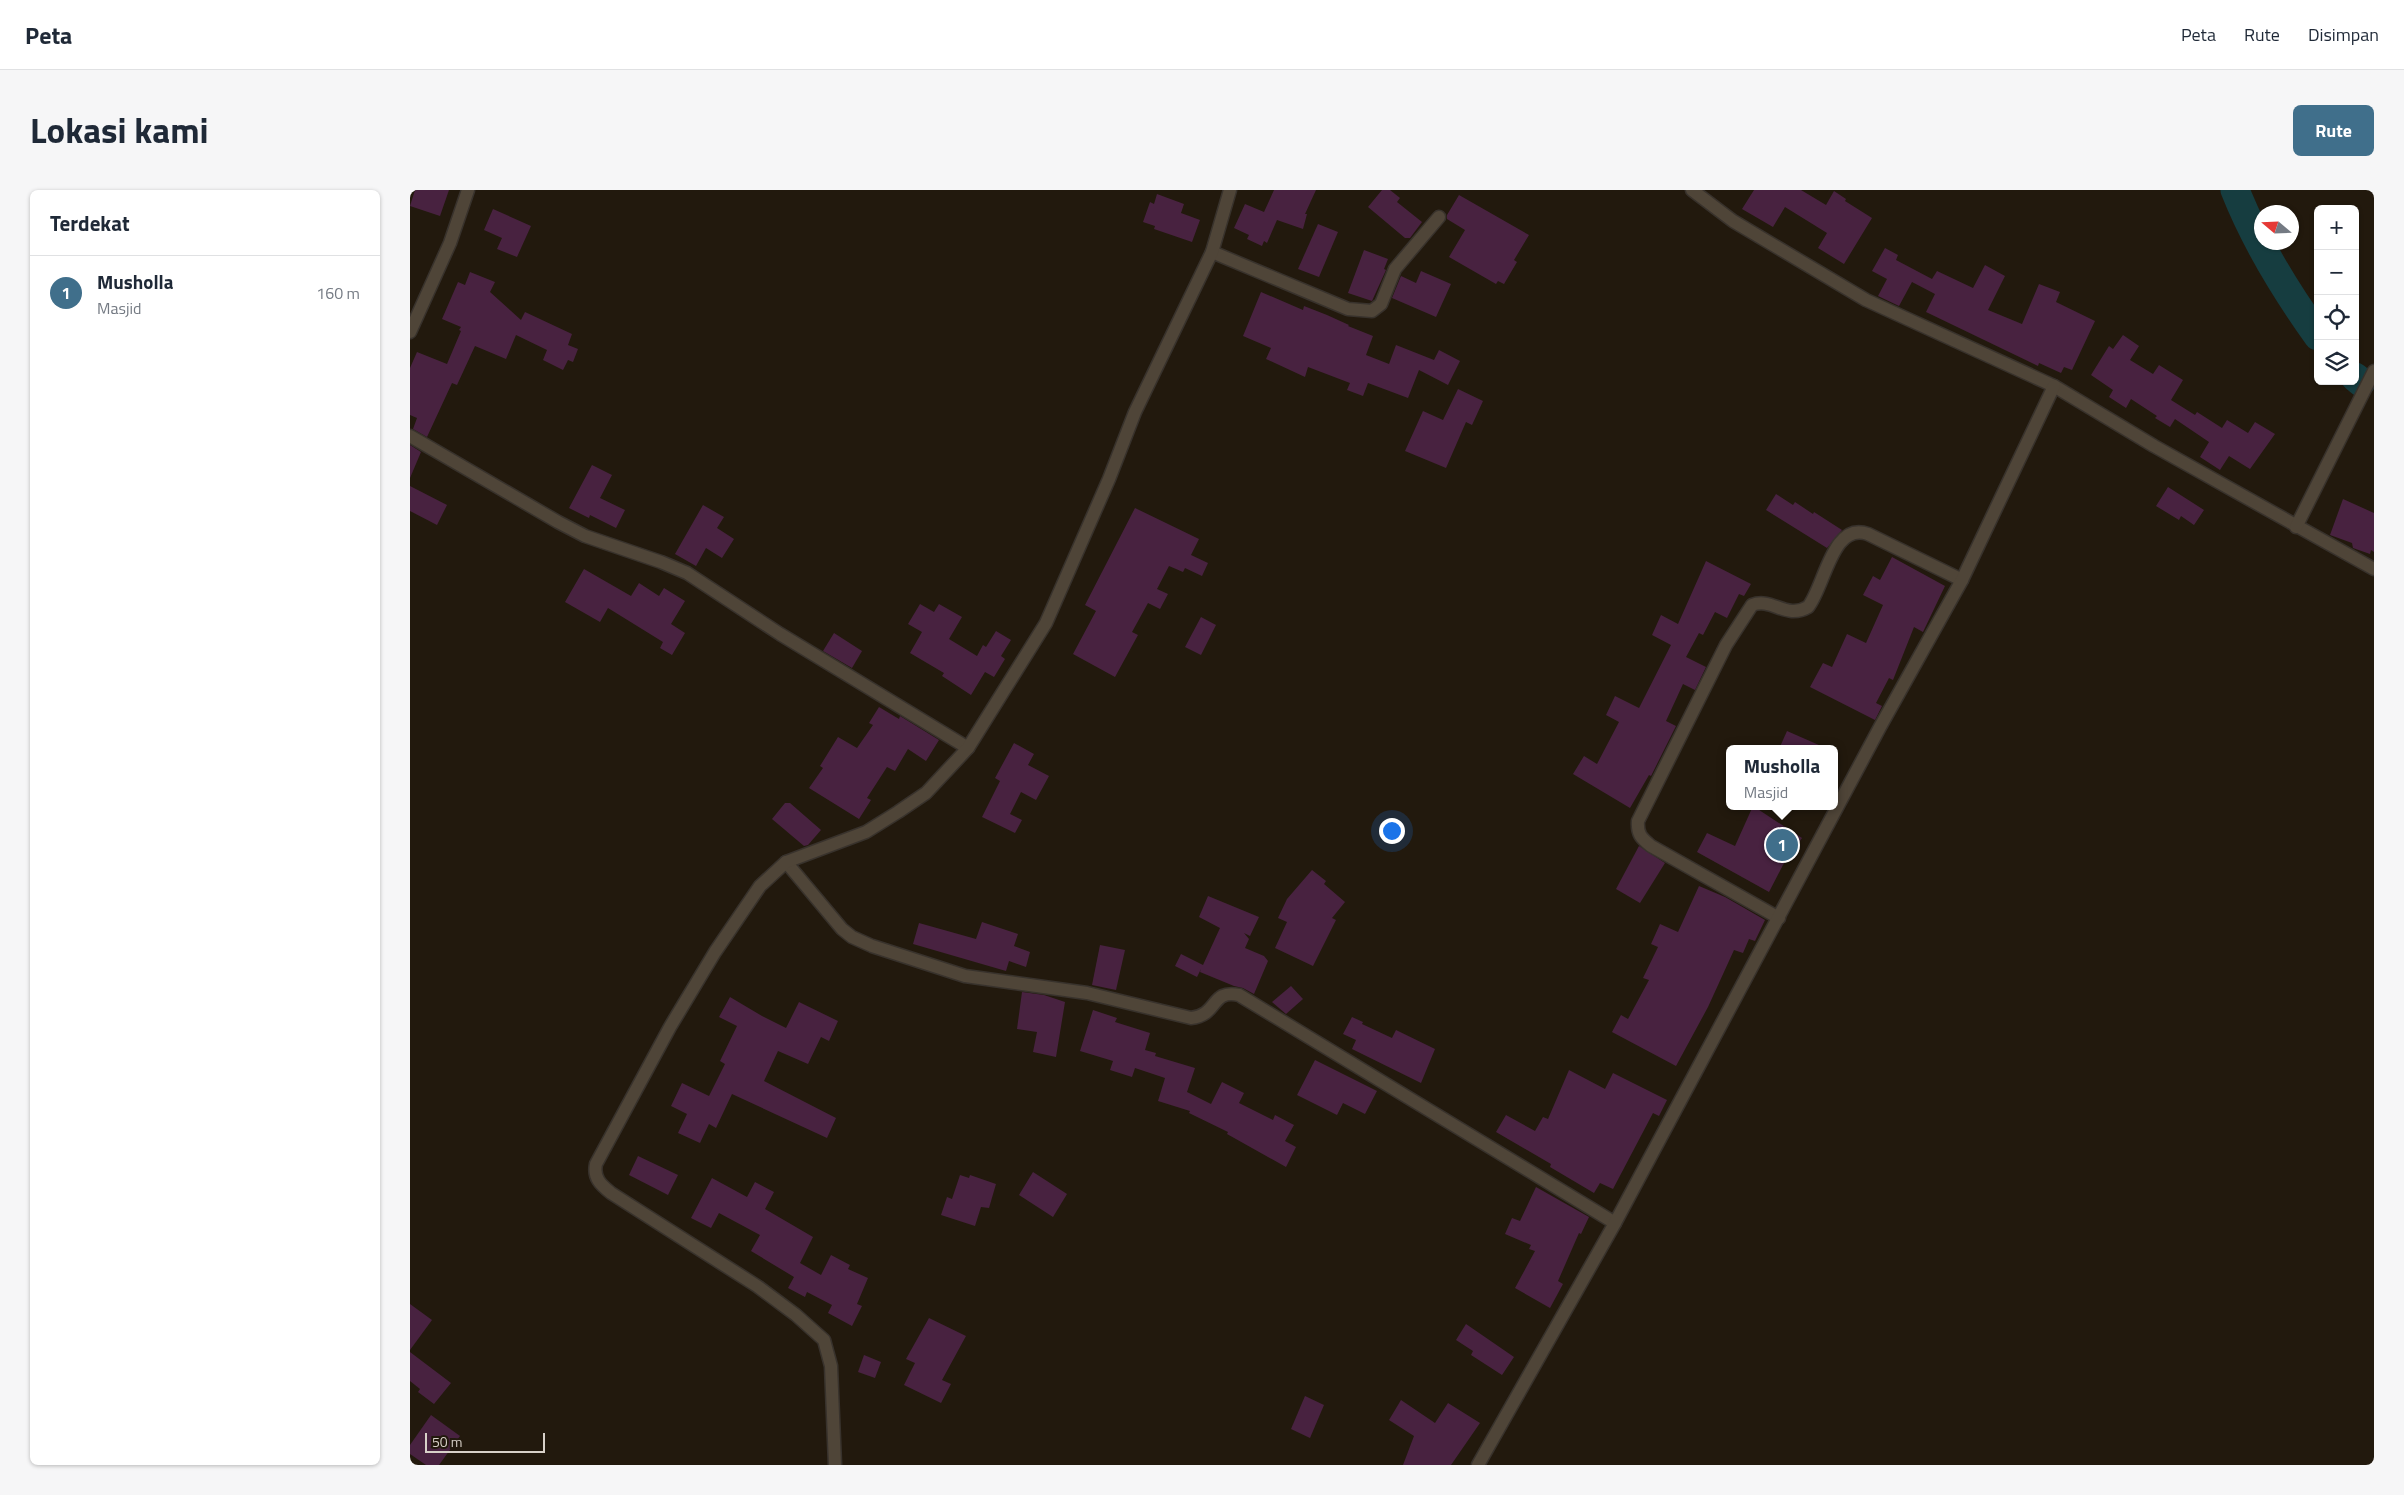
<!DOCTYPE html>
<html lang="id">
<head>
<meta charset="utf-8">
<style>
	body { margin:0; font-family:"Titillium Web",sans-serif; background:#f6f6f7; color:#1f2937 }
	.controls { position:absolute; right:15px; top:15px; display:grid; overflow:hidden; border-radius:8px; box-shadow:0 1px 4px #0004 }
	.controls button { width:45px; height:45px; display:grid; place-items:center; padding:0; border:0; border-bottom:1px solid #e0e1e3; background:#fff; color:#1f2937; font:25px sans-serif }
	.compass { position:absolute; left:1844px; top:15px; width:45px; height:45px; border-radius:50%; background:#fff; box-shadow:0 1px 4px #0004; rotate:289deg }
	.scale { position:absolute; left:15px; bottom:12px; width:120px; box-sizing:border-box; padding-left:5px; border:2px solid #d8d1c9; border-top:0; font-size:14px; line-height:18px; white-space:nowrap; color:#d8d1c9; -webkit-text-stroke:4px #22190d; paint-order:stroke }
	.you { position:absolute; left:981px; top:640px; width:18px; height:18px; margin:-12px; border:4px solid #fff; border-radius:50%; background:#1a73e8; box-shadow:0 0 0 8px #1a73e833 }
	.badge { display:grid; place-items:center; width:32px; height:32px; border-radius:50%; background:#406f8b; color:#fff; font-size:16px; font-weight:700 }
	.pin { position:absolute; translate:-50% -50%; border:2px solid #fff; box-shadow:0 1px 5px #0006 }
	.popup { position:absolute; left:1316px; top:555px; width:112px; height:65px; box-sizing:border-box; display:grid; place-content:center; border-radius:8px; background:#fff; filter:drop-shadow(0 1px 4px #0005); font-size:16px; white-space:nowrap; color:#747a83 }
	.popup b { font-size:19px; color:#1f2937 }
	.popup::after { content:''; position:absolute; left:50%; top:100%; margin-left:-10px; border:10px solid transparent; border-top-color:#fff }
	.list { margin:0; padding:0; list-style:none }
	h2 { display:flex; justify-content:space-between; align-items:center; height:65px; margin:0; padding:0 20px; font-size:21px }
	h2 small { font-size:16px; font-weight:400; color:#747a83 }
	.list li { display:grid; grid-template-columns:32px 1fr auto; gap:15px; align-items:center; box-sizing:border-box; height:75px; padding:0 20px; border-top:1px solid #e0e1e3 }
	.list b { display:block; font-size:19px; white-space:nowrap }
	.list p { margin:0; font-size:16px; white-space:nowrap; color:#747a83 }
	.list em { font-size:16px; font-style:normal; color:#747a83 }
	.icon { flex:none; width:28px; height:28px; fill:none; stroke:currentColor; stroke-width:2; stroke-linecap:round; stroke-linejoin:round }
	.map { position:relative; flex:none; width:1964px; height:1275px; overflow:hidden; border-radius:8px }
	header { display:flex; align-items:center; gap:30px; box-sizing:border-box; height:70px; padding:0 25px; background:#fff; border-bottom:1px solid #e0e1e3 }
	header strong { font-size:24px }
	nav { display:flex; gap:28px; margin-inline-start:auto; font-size:18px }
	.intro { display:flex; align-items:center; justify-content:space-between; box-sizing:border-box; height:120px; padding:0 30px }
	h1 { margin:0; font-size:35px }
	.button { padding:12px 22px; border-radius:8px; background:#406f8b; color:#fff; font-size:18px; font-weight:700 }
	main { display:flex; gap:30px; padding:0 30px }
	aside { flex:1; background:#fff; border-radius:8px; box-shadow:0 1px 4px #0004 }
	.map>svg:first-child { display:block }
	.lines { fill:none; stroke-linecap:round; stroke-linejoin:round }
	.river { stroke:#163d40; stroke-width:29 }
	.building { fill:#482240 }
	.minor-casing { stroke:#38322c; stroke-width:15 }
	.minor { stroke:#4f4538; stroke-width:12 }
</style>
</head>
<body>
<header>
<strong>Peta</strong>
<nav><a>Peta</a><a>Rute</a><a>Disimpan</a></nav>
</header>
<div class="intro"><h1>Lokasi kami</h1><a class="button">Rute</a></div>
<main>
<aside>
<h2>Terdekat<small></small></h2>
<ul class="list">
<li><span class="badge">1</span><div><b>Musholla</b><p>Masjid</p></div><em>160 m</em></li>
</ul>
</aside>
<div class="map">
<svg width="1964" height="1275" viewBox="0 0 1964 1275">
	<rect width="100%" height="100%" fill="#22190d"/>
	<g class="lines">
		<g class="river">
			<path d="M1825 0C1846 53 1875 100 1908 146"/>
			<path d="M1945 187 1951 192"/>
		</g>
	</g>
	<g class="building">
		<path d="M5 0H39L30 26 0 16Z"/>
		<path d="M864 0H906L895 24H897L893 39 867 30 857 53 854 51 852 56 837 49 839 45 824 38 835 14 854 22Z"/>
		<path d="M972 0H980L990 8 987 12 1012 32 1000 48H995L958 17Z"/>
		<path d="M1344 0H1391L1416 15 1424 1 1436 9 1435 11 1462 28 1434 74 1408 58 1417 43 1375 17 1363 37 1332 19Z"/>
		<path d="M747 4 774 14 771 23 790 30 782 52 744 39 745 36 733 32 740 12 744 14Z"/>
		<path d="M1049 5 1119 45 1104 70 1107 72 1094 94 1088 91 1086 94 1039 67 1055 40 1037 29V25Z"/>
		<path d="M83 19 121 36 107 67 87 59 92 48 74 40Z"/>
		<path d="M908 34 928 42 909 87 888 79Z"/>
		<path d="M1475 58 1488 65 1486 70 1522 89 1527 81 1563 98 1575 75 1595 86 1578 120 1612 134 1629 94 1650 102 1646 112 1685 131 1662 180 1654 177 1651 183 1629 173 1628 176 1516 122 1525 104 1502 92 1489 116 1468 106 1477 89 1462 81Z"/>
		<path d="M954 60 978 69 974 79 976 80 962 111 938 103Z"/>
		<path d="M1011 81 1041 94 1026 127 982 108 991 86 1006 93Z"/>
		<path d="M60 82 85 92 80 102 111 130 115 122 162 144 158 155 168 159 163 172 158 170 153 180 133 170 137 160 106 145 96 169 65 156 47 195 42 193 17 247 3 239 7 228 0 225V178L7 162 37 174 51 141 49 140 51 137 32 129 48 92 55 95Z"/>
		<path d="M851 102 893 120 894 116 917 125 939 135 938 136 963 146 956 165 979 174 986 155 1024 170 1029 160 1050 171 1038 195 1009 180 998 208 958 193 953 206 937 200 940 193 898 177 895 187 856 169 861 158 833 146Z"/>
		<path d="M1713 145 1729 156 1720 170 1743 184 1749 175 1773 190 1761 210 1785 225 1787 222 1812 238 1817 230 1838 243 1845 232 1865 244 1840 279 1819 266 1810 280 1790 267 1799 252 1765 229 1760 237 1745 228 1747 226 1721 209 1716 218 1699 207 1703 200 1681 185 1699 156 1703 159Z"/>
		<path d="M1048 199 1073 211 1062 235 1056 232 1036 278 995 261 1013 221 1033 230Z"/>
		<path d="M0 255 11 262 0 288Z"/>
		<path d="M182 275 202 285 190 308 215 320 206 338 180 325 179 328 159 318Z"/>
		<path d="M0 296 37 315 27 335 0 321Z"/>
		<path d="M1758 297 1794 320 1784 335 1771 326 1769 330 1746 316Z"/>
		<path d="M1366 304 1383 315 1385 312 1403 324 1404 322 1432 340 1417 358 1356 320Z"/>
		<path d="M1933 309 1964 323V362L1961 360 1960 364 1943 358 1942 353 1920 345Z"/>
		<path d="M293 315 314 327 307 338 324 349 312 368 296 358 286 376 265 364Z"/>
		<path d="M725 318 789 349 781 365 798 373 792 386 775 378 773 382 759 376 747 399 758 404 750 419 738 413 722 442 728 445 705 487 663 464 686 421 675 415Z"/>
		<path d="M1482 367 1535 396 1513 442 1504 437 1483 490 1479 488 1466 513 1472 516 1465 530 1400 497 1413 473 1422 477 1437 444 1456 453 1473 415 1453 405 1463 386 1470 390Z"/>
		<path d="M1296 371 1341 394 1334 406 1329 404 1317 428 1305 422 1293 445 1289 443 1276 467 1296 477 1285 500 1273 494 1256 531 1266 536 1241 586 1239 585 1220 618 1163 584 1174 566 1187 574 1209 532 1196 525 1205 506 1229 518 1261 455 1242 445 1251 425 1268 434Z"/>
		<path d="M174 379 221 406 229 393 249 406 254 398 275 411 261 434 275 443 262 465 250 458 253 452 198 418 190 432 155 412Z"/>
		<path d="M510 414 524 422 529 414 552 427 539 449 567 466 573 455 576 457 586 441 601 450 591 466 595 469 584 487 575 482 561 505 532 486 534 483 500 463 512 442 498 434Z"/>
		<path d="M791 427 806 435 791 465 775 457Z"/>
		<path d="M424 443 452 461 442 478 413 461Z"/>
		<path d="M469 517 489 529 490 526 529 550 516 571 498 559 485 581 477 577 457 608 461 610 449 629 399 598 413 578 410 576 428 547 447 558 463 535 459 533Z"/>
		<path d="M1377 541 1418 559H1369Z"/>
		<path d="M604 553 624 564 618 575 639 586 626 610 611 602 600 624 612 630 605 643 572 627 590 591 585 588Z"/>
		<path d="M375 613H380L411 640 398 655 394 656 362 629Z"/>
		<path d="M1343 616 1392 648 1373 675 1359 702 1287 662 1297 643 1325 656Z"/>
		<path d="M1229 656 1255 673 1230 713 1206 699Z"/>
		<path d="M902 680 916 691 914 694 935 712 922 728 926 730 903 776 865 758 877 732 868 728 877 709Z"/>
		<path d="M1289 696 1315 707 1355 730 1345 751 1339 749 1333 763 1324 760 1298 817 1266 876 1202 842 1211 825 1218 829 1239 790 1233 788 1248 757 1241 754 1250 734 1268 742Z"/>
		<path d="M798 706 849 727 840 746 834 743 839 749 835 758 854 766 858 771 844 804 833 798 824 796 790 782 791 779 787 787 765 776 771 764 793 775 810 738 789 727Z"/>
		<path d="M572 732 608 744 604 756 620 762 616 777 599 771 596 781 503 754 509 733 566 749Z"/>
		<path d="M690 755 715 760 706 800 682 795Z"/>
		<path d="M881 796 893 809 876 824 862 812Z"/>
		<path d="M612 802 634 805 655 812 646 867 623 862 627 842 607 839Z"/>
		<path d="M320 807 352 826 376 838 389 812 428 831 419 851 411 847 398 874 368 861 354 891 426 928 417 948 322 904 306 938 299 934 290 953 268 943 277 924 261 916 272 893 299 906 315 874 310 871 327 836 309 827Z"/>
		<path d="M683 820 707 828 705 832 740 843 735 860 746 863 745 866 785 878 777 902 801 914 812 892 834 903 829 913 863 930 865 925 884 935 875 951 886 957 876 977 817 944 818 942 779 923 780 921 748 911 755 888 725 878 722 887 700 880 703 871 670 861Z"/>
		<path d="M942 827 953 832 952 834 982 848 986 840 1025 859 1011 893 942 859 946 850 933 844Z"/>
		<path d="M905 870 967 901 955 924 933 913 927 925 887 905Z"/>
		<path d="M1159 880 1195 899 1203 883 1257 910 1249 926 1243 923 1203 999 1190 993 1184 1003 1140 977 1141 974 1086 942 1096 925 1125 941 1133 927 1138 929Z"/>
		<path d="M228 966 268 985 258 1005 219 985Z"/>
		<path d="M623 982 657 1004 643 1027 609 1005Z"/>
		<path d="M550 985 559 988 560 985 586 994 579 1018 571 1017 565 1036 531 1025 537 1007 542 1009Z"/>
		<path d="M302 988 337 1007 345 992 364 1002 355 1019 403 1047 390 1073 411 1085 421 1065 440 1075 438 1079 458 1088 447 1114 452 1116 442 1136 418 1123 422 1115 397 1102 395 1107 378 1098 384 1087 341 1061 350 1045 309 1023 301 1038 281 1028Z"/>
		<path d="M1126 997 1179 1027 1171 1044 1169 1043 1148 1091 1153 1094 1140 1118 1105 1098 1125 1061 1119 1059 1121 1055 1095 1044 1102 1028 1110 1031Z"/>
		<path d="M0 1114 22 1130 0 1160Z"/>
		<path d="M519 1128 556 1146 532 1190 541 1194 531 1213 494 1195 505 1173 496 1169Z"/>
		<path d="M1056 1134 1104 1167 1092 1185 1061 1165 1063 1161 1046 1150Z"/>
		<path d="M0 1162 41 1193 24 1214 8 1202 10 1199 0 1191Z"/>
		<path d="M454 1165 471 1172 465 1188 448 1182Z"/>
		<path d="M895 1206 914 1215 900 1248 881 1239Z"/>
		<path d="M991 1210 1025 1233 1038 1213 1070 1233 1041 1275H993L1004 1246 979 1230Z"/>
		<path d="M21 1225 50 1246 29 1275H16L0 1264V1255Z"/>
	</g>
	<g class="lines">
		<g class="minor-casing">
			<g id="minor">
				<path d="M1282 0 1323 31 1456 110 1644 196 1744 256 1964 379"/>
				<path d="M802 62 938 119 962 121 971 114 985 79 1029 27"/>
				<path d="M0 142 40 53 58 0"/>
				<path d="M0 246 148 332 175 346 251 372 277 383 370 444 558 558"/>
				<path d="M1886 337 1964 181"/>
				<path d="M376 672 432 739 442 747 462 756 555 786 677 803 781 828C809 825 800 799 829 805L1205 1033"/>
				<path d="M1369 728 1241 656C1231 648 1227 644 1228 631L1316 455 1342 415C1362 407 1376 430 1398 417 1415 396 1422 331 1458 344L1552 390"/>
				<path d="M425 1275 421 1176 414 1150 386 1125 347 1096 201 1003C191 995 183 988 186 974L260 837 305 762 350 696 376 672 456 642 488 622 516 603 558 558 636 433 699 289 725 222 802 62 820 0"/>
				<path d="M1068 1275 1205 1033 1470 537 1552 390 1644 196"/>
			</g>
		</g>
		<use href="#minor" class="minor"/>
	</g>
</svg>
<div class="controls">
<button>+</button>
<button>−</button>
<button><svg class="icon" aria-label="locate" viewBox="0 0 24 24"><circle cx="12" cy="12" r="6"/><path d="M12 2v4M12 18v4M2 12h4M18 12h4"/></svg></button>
<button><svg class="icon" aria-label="layers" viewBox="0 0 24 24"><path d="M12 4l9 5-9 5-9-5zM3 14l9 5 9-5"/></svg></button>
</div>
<svg class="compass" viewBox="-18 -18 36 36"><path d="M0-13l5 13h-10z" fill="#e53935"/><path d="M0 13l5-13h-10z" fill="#747a83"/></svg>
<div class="scale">50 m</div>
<div class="you"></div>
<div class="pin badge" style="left:1372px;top:655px">1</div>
<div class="popup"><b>Musholla</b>Masjid</div>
</div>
</main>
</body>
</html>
